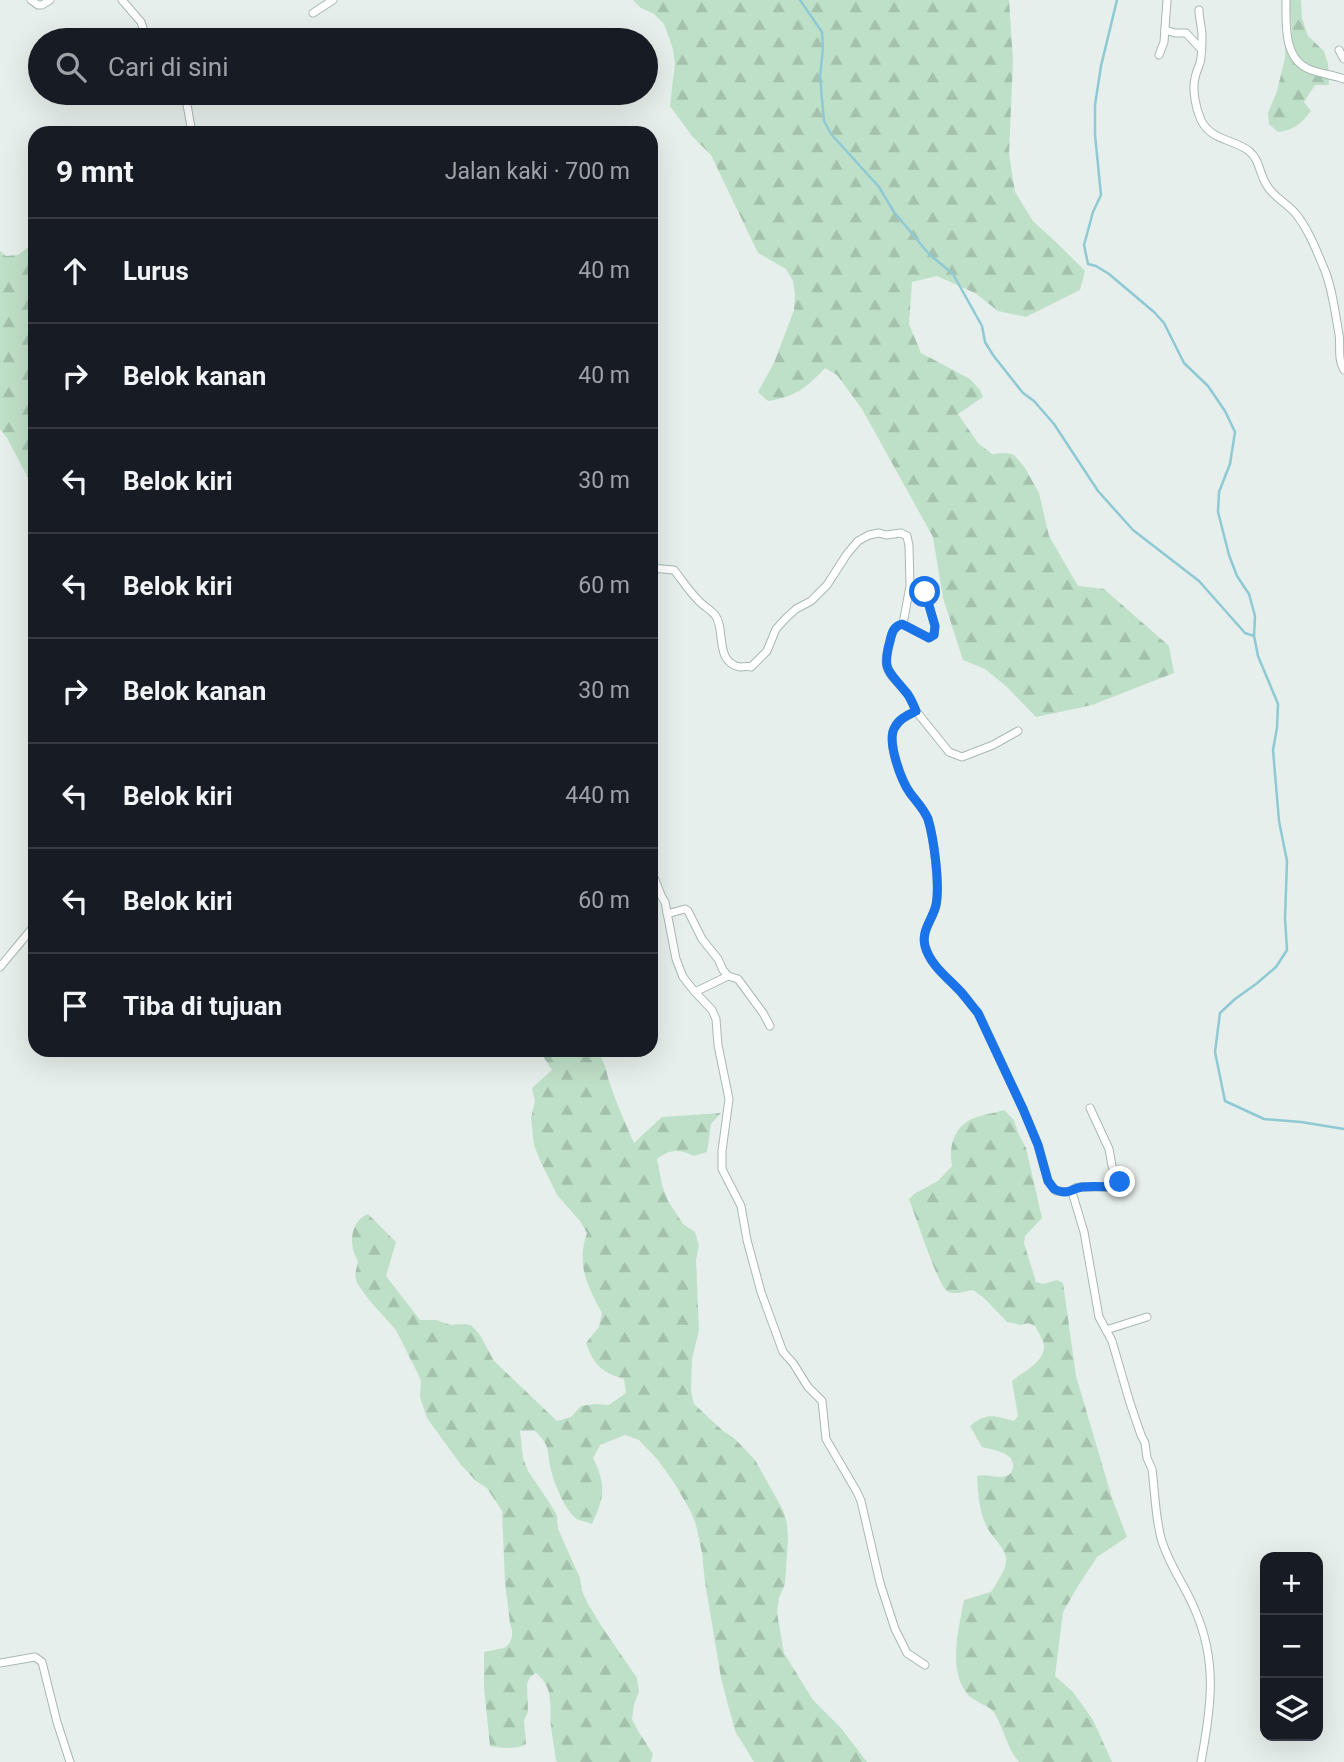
<!DOCTYPE html>
<html lang="id">
<head>
<meta charset="utf-8">
<style>
	body { margin:0; font-family:Roboto,sans-serif; background:#20242c; color:#f1f3f6 }
	.controls { position:absolute; right:21px; bottom:21px; display:grid; overflow:hidden; border-radius:14px; box-shadow:0 7px 28px #0002 }
	.controls button { width:63px; height:63px; display:grid; place-items:center; padding:0; border:0; border-bottom:2px solid #363941; background:#171b24; color:#f1f3f6; font:35px sans-serif }
	.stop { position:absolute; width:21px; height:21px; margin:-16px; border:5px solid #1a73e8; border-radius:50%; background:#fff }
	.stop.end { background:#1a73e8; border-color:#fff; box-shadow:0 2px 7px #0008 }
	.list { margin:0; padding:0; list-style:none }
	h2 { display:flex; justify-content:space-between; align-items:center; height:91px; margin:0; padding:0 28px; font-size:30px }
	h2 small { font-size:23px; font-weight:400; color:#9ea1a6 }
	.list li { display:grid; grid-template-columns:46px 1fr auto; gap:21px; align-items:center; box-sizing:border-box; height:105px; padding:0 28px; border-top:2px solid #363941 }
	.list b { display:block; font-size:26px; white-space:nowrap }
	.list em { font-size:23px; font-style:normal; color:#9ea1a6 }
	.icon { flex:none; width:38px; height:38px; fill:none; stroke:currentColor; stroke-width:2; stroke-linecap:round; stroke-linejoin:round }
	.map { position:relative; flex:none; width:1344px; height:1762px; overflow:hidden }
	.search { position:absolute; background:#171b24; box-shadow:0 7px 28px #0002; left:28px; top:28px; width:630px; height:77px; display:flex; align-items:center; gap:18px; box-sizing:border-box; padding:0 24px; border-radius:38px; color:#9ea1a6; font-size:26px }
	.panel { position:absolute; background:#171b24; box-shadow:0 7px 28px #0002; left:28px; top:126px; width:630px; height:931px; border-radius:21px }
	.map>svg:first-child { display:block }
	.forest { fill:url(#forest-firs) }
	.lines { fill:none; stroke-linecap:round; stroke-linejoin:round }
	.stream { stroke:#8ec9d4; stroke-width:2.5 }
	.minor-casing { stroke:#a8b8b2; stroke-width:9 }
	.minor { stroke:#fff; stroke-width:7 }
	.route { stroke:#1a73e8; stroke-width:9 }
</style>
</head>
<body>
<div class="map">
<svg width="1344" height="1762" viewBox="0 0 1344 1762">
	<defs>
		<pattern id="forest-firs" width="22" height="20" patternUnits="userSpaceOnUse" patternTransform="scale(1.75)"><rect width="22" height="20" fill="#bfe0c8"/><path d="M5 1l3.5 6h-7zM16 11l3.5 6h-7z" fill="#a4c1ad"/></pattern>
	</defs>
	<rect width="100%" height="100%" fill="#e6efeb"/>
	<g class="forest">
		<path d="M633 0H1009L1013 61 1009 154 1015 192 1033 221 1060 246 1085 271 1080 290 1026 317 998 311 975 293 937 276 912 282 909 324 921 353 970 379 980 390 983 397 958 414 978 443 992 454 1007 453 1014 455 1025 468 1039 493 1049 536 1078 586 1104 589 1169 646 1174 673 1092 705 1036 717 1006 686 985 669 963 660 943 598 933 537 862 409 837 375 825 368C807 387 796 397 768 401L758 392 774 363 794 310 795 295 793 281 786 269 758 253 711 155 692 136 670 106 675 63 673 49 664 24 654 14 641 8Z"/>
		<path d="M1289 0H1301L1302 18 1308 36 1324 51 1328 64 1329 85H1315L1304 102 1311 111C1302 123 1293 131 1278 132L1269 124 1268 113 1277 91 1285 58V43L1292 32Z"/>
		<path d="M35 242V299L29 319 30 329 35 345V491L7 438 0 429V251L6 256 18 255Z"/>
		<path d="M539 1050H596C604 1059 606 1070 609 1081 616 1102 625 1123 634 1143L662 1117 721 1113 711 1124 707 1152 694 1156C679 1149 670 1149 657 1159L662 1185 668 1201 683 1224 695 1232 699 1246 696 1260 699 1330 692 1359 691 1391 694 1404 722 1430 734 1438 755 1460 783 1510 787 1523 788 1538 785 1584 779 1598 777 1613 784 1653 813 1700 841 1728 867 1762H754L735 1731 721 1678 705 1582 702 1553 696 1525 691 1512 675 1484 658 1460 639 1440 625 1435 600 1445 593 1458C606 1484 605 1496 592 1524 588 1522 580 1521 577 1519 565 1511 554 1483 551 1470 546 1451 552 1447 535 1431H520L523 1458 528 1471 551 1505 557 1516 558 1529 580 1578 582 1591 588 1604 602 1627 637 1678 639 1691 634 1705 632 1719 638 1731 653 1754 651 1762H558L556 1761C555 1749 552 1738 551 1726 549 1705 555 1689 536 1673L530 1677 527 1684 528 1712 524 1720 526 1744C514 1750 502 1748 490 1746L484 1688V1652L504 1648 509 1644 512 1637V1630L510 1623 505 1582 502 1511 487 1488 476 1481 461 1465 427 1418 420 1397 421 1381 418 1374 396 1330 369 1300 357 1283 355 1275 358 1261C348 1246 350 1221 368 1214L396 1242 386 1276 420 1320H436L451 1325 464 1324 471 1325 480 1335 494 1361 557 1421 571 1417 581 1406 595 1404 609 1405 626 1393 624 1379C601 1372 594 1365 586 1343L599 1327 602 1313C587 1285 576 1264 587 1233L580 1221 557 1195 539 1158 534 1145 531 1118 535 1101 532 1088 552 1070Z"/>
		<path d="M1004 1110 1014 1120 1018 1133 1026 1148 1042 1218 1025 1236 1024 1243 1036 1282 1043 1284 1057 1280 1063 1283 1076 1376 1112 1498 1127 1537 1097 1557 1078 1586 1063 1612 1055 1676 1073 1692 1093 1720 1112 1762H1019C1007 1748 1004 1729 995 1714 990 1705 976 1703 968 1695 947 1670 959 1629 964 1600L991 1592C997 1582 1008 1568 1006 1557 1003 1546 993 1538 988 1529 979 1513 978 1494 977 1476 986 1473 996 1479 1006 1476 1010 1475 1012 1472 1013 1467 1015 1452 992 1450 982 1447L970 1426C987 1412 994 1416 1014 1421L1018 1416 1012 1381C1022 1372 1043 1364 1044 1347 1044 1340 1038 1332 1035 1326L1028 1323 1021 1325 1007 1322 984 1298 973 1290C965 1291 954 1296 947 1291 938 1286 915 1214 909 1199L914 1194 938 1181 952 1166C948 1145 955 1124 977 1117 986 1114 995 1113 1004 1110Z"/>
	</g>
	<g class="lines">
		<g class="stream">
			<path d="M800 0 822 32 823 48 820 77 824 121 831 134 879 187 894 212 929 254 953 274 982 326 985 342 993 355 1023 393 1034 401 1054 424 1098 491 1133 530 1199 581 1245 633 1254 636"/>
			<path d="M1117 0 1101 66 1095 105V135L1101 195 1093 212 1084 245 1088 264 1096 266 1109 274 1154 312 1164 323 1184 363 1208 386 1225 411 1235 432 1230 464 1219 492 1218 512 1229 555 1237 576 1249 594 1255 616 1254 636 1258 656 1278 704 1277 728 1273 750 1279 821 1287 861 1285 918 1287 950 1276 967 1256 984 1235 999 1220 1013 1215 1052 1225 1101 1264 1119 1301 1122 1344 1129"/>
		</g>
		<g class="minor-casing">
			<g id="minor">
				<path d="M31 0 38 5H42L50 0"/>
				<path d="M122 0 141 22 147 40"/>
				<path d="M1286 0C1286 24 1283 60 1311 70 1322 74 1333 75 1344 79"/>
				<path d="M1199 10C1199 19 1202 27 1202 36 1202 45 1202 55 1200 63 1198 68 1196 73 1195 78 1192 90 1196 109 1201 120 1211 141 1234 139 1249 151 1260 160 1259 173 1266 184 1273 197 1287 203 1296 214 1308 229 1316 249 1323 266 1332 285 1335 313 1339 334 1341 346 1337 358 1344 370"/>
				<path d="M313 13 333 0"/>
				<path d="M1165 30 1175 33H1186L1201 49"/>
				<path d="M1339 50 1344 59"/>
				<path d="M1159 55 1164 42 1167 0"/>
				<path d="M185 93 192 133"/>
				<path d="M651 568 674 570C682 580 689 591 698 600 703 606 710 609 715 615 726 629 714 662 740 667 743 667 747 666 751 667L767 651 776 629 787 617 796 609 811 601 827 585 847 554 858 541 869 535 879 533 886 535 901 533 907 536 909 546 910 586 903 624"/>
				<path d="M925 592 935 626 934 635 929 638 903 624C894 626 892 632 890 641 881 670 888 671 905 691 910 696 913 704 916 711 908 715 899 719 895 727 886 740 901 780 910 793 916 801 924 809 928 819 934 839 940 885 936 905 933 919 921 931 925 946 930 965 948 978 961 992 967 999 972 1006 978 1013L1023 1109 1038 1145 1048 1181 1056 1191 1072 1192 1084 1232 1099 1317 1112 1341 1130 1403 1141 1435 1145 1443 1147 1458 1152 1469C1155 1492 1155 1515 1161 1538 1168 1564 1185 1585 1195 1610 1218 1662 1211 1708 1201 1762"/>
				<path d="M916 711 949 752 962 757 993 745 1018 731"/>
				<path d="M651 873C658 882 658 893 665 902L676 959 683 977 695 992 712 1010 716 1019 718 1045 729 1099 722 1151V1169L741 1206 747 1240 761 1292 783 1352 793 1363 808 1387 822 1401 826 1439 857 1492 861 1501 880 1583 895 1629 907 1653 925 1665"/>
				<path d="M667 914 685 909 688 911 702 939 718 959 723 970 728 976 738 979 763 1013 770 1026"/>
				<path d="M0 967 35 925"/>
				<path d="M695 992 728 976"/>
				<path d="M1071 1192 1075 1188 1080 1187H1118L1120 1182 1112 1166 1109 1149 1090 1108"/>
				<path d="M1106 1330 1147 1317"/>
				<path d="M0 1663 35 1657 42 1662 57 1722 70 1762"/>
			</g>
		</g>
		<use href="#minor" class="minor"/>
	</g>
	<g class="lines">
		<path class="route" d="M925 592 935 626 934 635 929 638 902 624C894 626 892 632 890 641 882 670 888 670 905 691 910 696 913 704 916 711 908 715 899 719 895 727 886 740 901 780 910 793 916 801 924 809 928 819 934 839 940 885 936 905 933 919 921 930 925 946 930 965 948 978 961 992 967 999 972 1006 978 1013L1023 1109 1038 1145 1048 1181 1054 1189C1069 1196 1069 1189 1082 1187 1094 1186 1106 1187 1118 1187L1120 1182"/>
	</g>
</svg>
<div class="controls">
<button>+</button>
<button>−</button>
<button><svg class="icon" aria-label="layers" viewBox="0 0 24 24"><path d="M12 4l9 5-9 5-9-5zM3 14l9 5 9-5"/></svg></button>
</div>
<div class="stop" style="left:925px;top:592px"></div>
<div class="stop end" style="left:1120px;top:1182px"></div>
<div class="search"><svg class="icon" aria-label="search" viewBox="0 0 24 24"><circle cx="10" cy="10" r="6"/><path d="M15 15l6 6"/></svg>Cari di sini</div>
<section class="panel">
<h2>9 mnt<small>Jalan kaki · 700 m</small></h2>
<ul class="list">
<li><svg class="icon" aria-label="ahead" viewBox="0 0 24 24"><path d="M12 20V5M6 11l6-6 6 6"/></svg><div><b>Lurus</b></div><em>40 m</em></li>
<li><svg class="icon" aria-label="right" viewBox="0 0 24 24"><path d="M7 20v-9h11M14 6l5 5-5 5"/></svg><div><b>Belok kanan</b></div><em>40 m</em></li>
<li><svg class="icon" aria-label="left" viewBox="0 0 24 24"><path d="M17 20v-9H6M10 6l-5 5 5 5"/></svg><div><b>Belok kiri</b></div><em>30 m</em></li>
<li><svg class="icon" aria-label="left" viewBox="0 0 24 24"><path d="M17 20v-9H6M10 6l-5 5 5 5"/></svg><div><b>Belok kiri</b></div><em>60 m</em></li>
<li><svg class="icon" aria-label="right" viewBox="0 0 24 24"><path d="M7 20v-9h11M14 6l5 5-5 5"/></svg><div><b>Belok kanan</b></div><em>30 m</em></li>
<li><svg class="icon" aria-label="left" viewBox="0 0 24 24"><path d="M17 20v-9H6M10 6l-5 5 5 5"/></svg><div><b>Belok kiri</b></div><em>440 m</em></li>
<li><svg class="icon" aria-label="left" viewBox="0 0 24 24"><path d="M17 20v-9H6M10 6l-5 5 5 5"/></svg><div><b>Belok kiri</b></div><em>60 m</em></li>
<li><svg class="icon" aria-label="arrive" viewBox="0 0 24 24"><path d="M6 21V4h12l-3 4 3 4H6"/></svg><div><b>Tiba di tujuan</b></div></li>
</ul>
</section>
</div>
</body>
</html>
